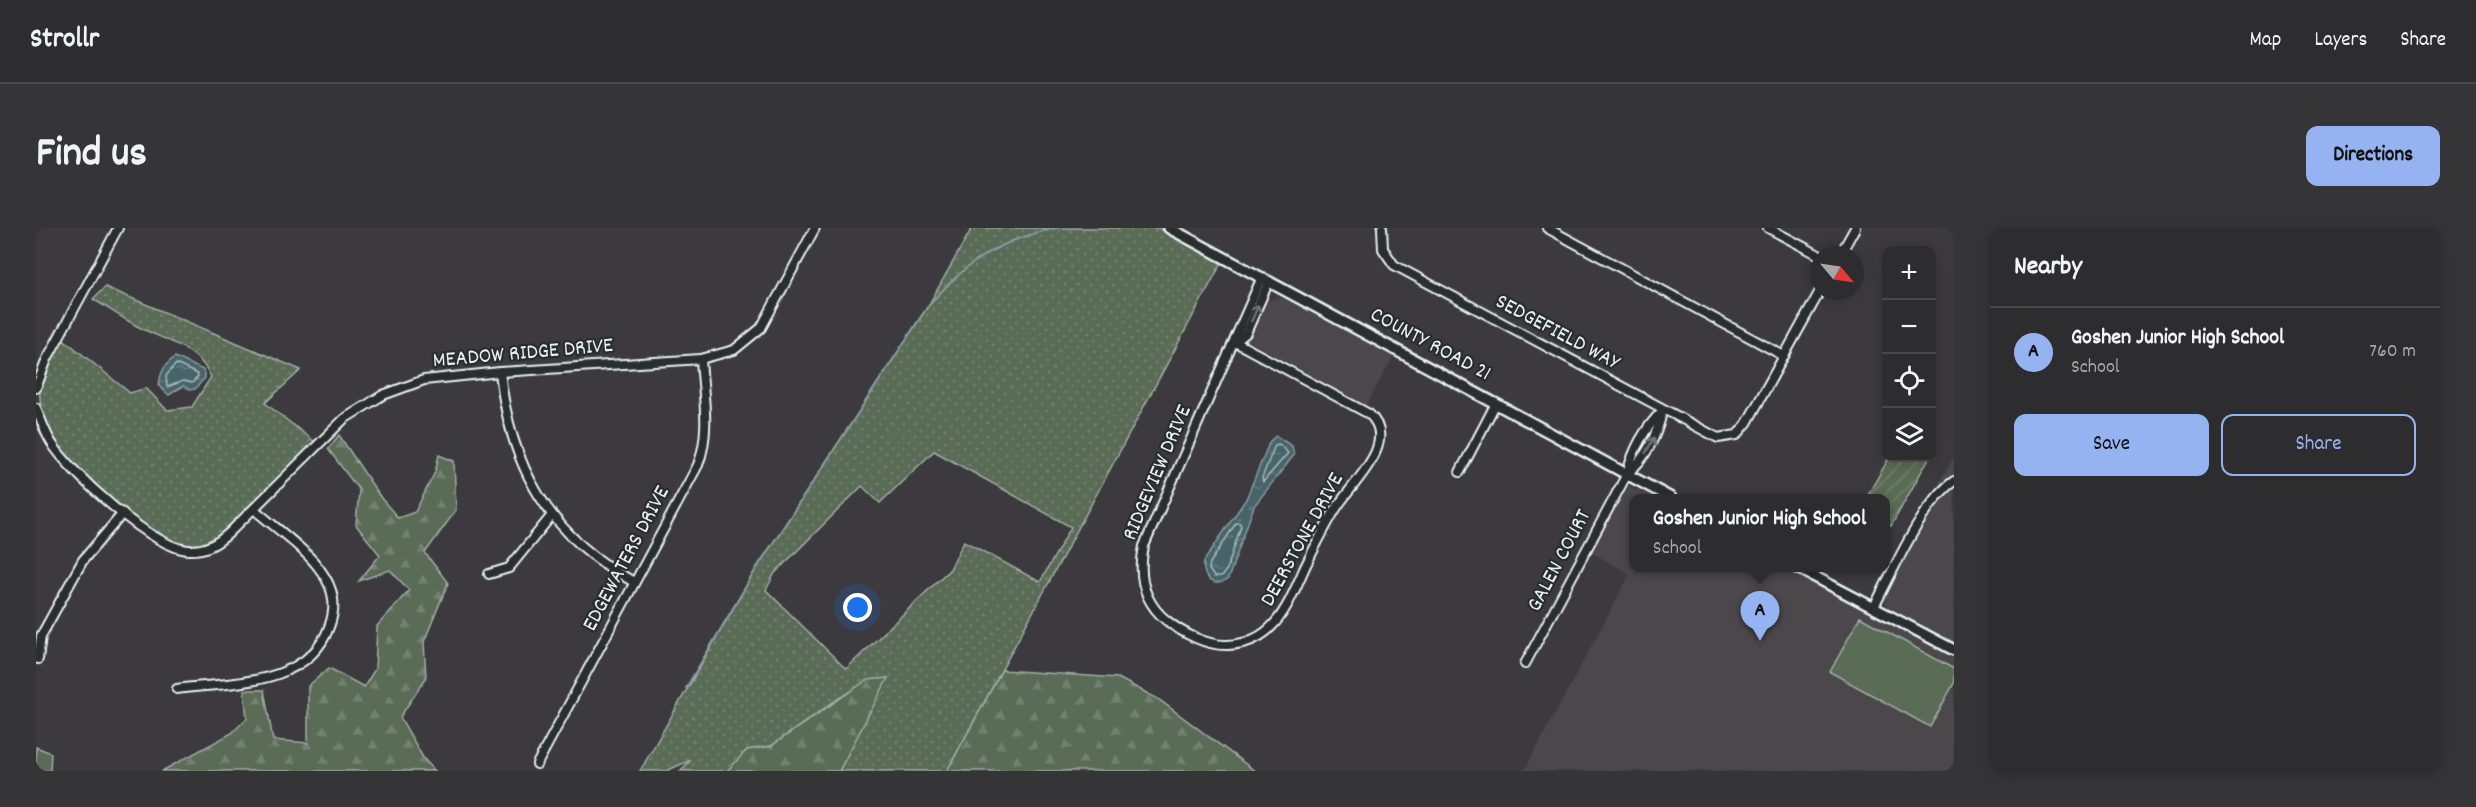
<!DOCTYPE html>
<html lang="en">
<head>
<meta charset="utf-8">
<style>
	body { margin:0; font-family:Dekko,sans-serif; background:#353436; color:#f1f3f6 }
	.controls { position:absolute; right:18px; top:18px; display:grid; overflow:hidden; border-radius:12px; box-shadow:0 3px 15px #0003 }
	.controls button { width:54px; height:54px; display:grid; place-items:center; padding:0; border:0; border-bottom:2px solid #48484a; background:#2d2c2e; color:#f1f3f6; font:30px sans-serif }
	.compass { position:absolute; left:1774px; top:18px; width:54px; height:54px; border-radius:50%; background:#2d2c2e; box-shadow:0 3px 15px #0003; rotate:119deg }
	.you { position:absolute; left:822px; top:380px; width:21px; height:21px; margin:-15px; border:4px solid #fff; border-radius:50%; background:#1a73e8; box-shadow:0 0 0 9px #1a73e833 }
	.badge { display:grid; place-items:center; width:39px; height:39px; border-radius:50%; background:#95b2f1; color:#111; font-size:20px; font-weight:700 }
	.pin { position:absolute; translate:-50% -50px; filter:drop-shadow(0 2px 3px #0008) }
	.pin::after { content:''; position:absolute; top:32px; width:21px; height:18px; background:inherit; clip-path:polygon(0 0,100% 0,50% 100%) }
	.popup { position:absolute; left:1593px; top:266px; width:261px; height:78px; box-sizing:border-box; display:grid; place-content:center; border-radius:12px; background:#2d2c2e; filter:drop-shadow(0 2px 4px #0005); font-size:20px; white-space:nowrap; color:#a7a7aa }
	.popup b { font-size:22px; color:#f1f3f6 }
	.popup::after { content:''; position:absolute; left:50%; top:100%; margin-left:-12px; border:12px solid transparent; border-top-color:#2d2c2e }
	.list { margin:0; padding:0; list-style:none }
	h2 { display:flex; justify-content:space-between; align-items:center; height:78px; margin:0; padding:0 24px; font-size:26px }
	h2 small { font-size:20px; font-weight:400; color:#a7a7aa }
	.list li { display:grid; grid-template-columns:39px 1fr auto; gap:18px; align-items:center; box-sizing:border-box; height:90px; padding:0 24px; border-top:2px solid #48484a }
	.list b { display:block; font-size:22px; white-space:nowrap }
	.list p { margin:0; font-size:20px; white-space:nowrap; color:#a7a7aa }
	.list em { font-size:20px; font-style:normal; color:#a7a7aa }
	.actions { display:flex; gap:12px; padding:18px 24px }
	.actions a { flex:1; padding:14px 0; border:2px solid #95b2f1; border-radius:12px; text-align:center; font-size:21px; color:#95b2f1 }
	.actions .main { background:#95b2f1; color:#111 }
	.icon { flex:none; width:33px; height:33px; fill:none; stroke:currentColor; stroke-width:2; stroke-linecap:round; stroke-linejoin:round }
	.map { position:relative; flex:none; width:1918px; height:543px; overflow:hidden; border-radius:12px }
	header { display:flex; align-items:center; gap:36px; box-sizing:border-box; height:84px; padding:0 30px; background:#2d2c2e; border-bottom:2px solid #48484a }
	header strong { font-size:28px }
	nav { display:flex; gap:33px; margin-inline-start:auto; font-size:21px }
	.intro { display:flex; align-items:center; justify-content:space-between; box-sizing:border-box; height:144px; padding:0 36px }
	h1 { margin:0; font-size:42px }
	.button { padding:15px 27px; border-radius:12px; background:#95b2f1; color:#111; font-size:21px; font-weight:700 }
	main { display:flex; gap:36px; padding:0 36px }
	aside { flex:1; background:#2d2c2e; border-radius:12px; box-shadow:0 3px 15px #0003 }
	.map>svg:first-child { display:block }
	.built { fill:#4c464c }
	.grass { fill:url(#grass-dots); stroke:#a1aea7; stroke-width:1.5; fill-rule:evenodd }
	.forest { fill:url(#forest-firs); stroke:#a1aea7; stroke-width:1.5 }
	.garden { fill:url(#garden-furrows); stroke:#a1aea7; stroke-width:1.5 }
	.pitch { fill:#5a6c56; stroke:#a1aea7; stroke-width:1.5 }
	.water { fill:url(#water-ripples); stroke:#879da2; stroke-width:1.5 }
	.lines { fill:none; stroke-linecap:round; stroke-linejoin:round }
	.shore { stroke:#a8b9bf; stroke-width:1.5 }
	.stream { stroke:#879da2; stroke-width:2 }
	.minor-casing { stroke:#e8f1f8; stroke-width:12 }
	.tertiary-casing { stroke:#e8f1f8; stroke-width:14 }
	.minor { stroke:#2a2d2e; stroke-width:8 }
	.tertiary { stroke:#2a2d2e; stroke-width:9 }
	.oneway { stroke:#6c7275 }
	.labels { text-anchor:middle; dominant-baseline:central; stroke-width:4.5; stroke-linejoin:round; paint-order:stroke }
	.street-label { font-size:22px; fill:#e8f1f8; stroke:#2a2d2e }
</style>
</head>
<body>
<header>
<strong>Strollr</strong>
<nav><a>Map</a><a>Layers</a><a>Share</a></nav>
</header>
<div class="intro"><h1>Find us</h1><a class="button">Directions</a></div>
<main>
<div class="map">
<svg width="1918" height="543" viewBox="0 0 1918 543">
	<defs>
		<pattern id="grass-dots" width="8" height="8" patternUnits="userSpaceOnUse" patternTransform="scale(1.5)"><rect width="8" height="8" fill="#5a6c56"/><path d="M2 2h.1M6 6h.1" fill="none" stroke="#72816f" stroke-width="1.8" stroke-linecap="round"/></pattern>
		<pattern id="forest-firs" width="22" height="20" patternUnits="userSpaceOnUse" patternTransform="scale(1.5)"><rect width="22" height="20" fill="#5a6c56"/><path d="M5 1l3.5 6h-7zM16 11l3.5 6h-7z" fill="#72816f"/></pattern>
		<pattern id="garden-furrows" width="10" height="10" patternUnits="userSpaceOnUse" patternTransform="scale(1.5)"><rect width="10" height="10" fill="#5a6c56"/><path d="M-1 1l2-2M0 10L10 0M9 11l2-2" fill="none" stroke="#72816f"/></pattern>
		<pattern id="water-ripples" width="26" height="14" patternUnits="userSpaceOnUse" patternTransform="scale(1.5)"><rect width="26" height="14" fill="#476569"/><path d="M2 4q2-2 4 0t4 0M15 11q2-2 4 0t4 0" fill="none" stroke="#627c7f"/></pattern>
	</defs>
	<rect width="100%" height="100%" fill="#3c3a3e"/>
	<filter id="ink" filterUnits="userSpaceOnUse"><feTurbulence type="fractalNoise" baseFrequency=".0167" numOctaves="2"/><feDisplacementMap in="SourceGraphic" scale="12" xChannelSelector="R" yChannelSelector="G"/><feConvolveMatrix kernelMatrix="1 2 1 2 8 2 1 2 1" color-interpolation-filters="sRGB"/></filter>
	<g filter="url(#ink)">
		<g class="built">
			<path d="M1243 69 1269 77 1359 126 1330 178 1212 113 1230 73Z"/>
			<path d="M1918 229V415L1852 381 1842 358Z"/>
			<path d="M1590 257 1621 270H1598V340H1748L1862 396 1918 430V543H1488L1594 346 1554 324Z"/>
		</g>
		<g class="grass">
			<path d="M936 0H1122L1186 34 911 543H803L851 450 803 470 735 518 711 522 692 543H748H644L655 532 630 543H604L720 341 892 78ZM898 223 1035 299 1004 354 928 313 914 341 810 441 730 362 739 345 826 258 844 275Z"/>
			<path d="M69 59 265 142 229 175 279 214 187 305C173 314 160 320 144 316 112 310 37 240 19 212 11 200 5 184 4 170 2 149 17 128 26 110L94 165 110 160 131 182 156 179 175 149C161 118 128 113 101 98 86 90 72 80 57 71Z"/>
		</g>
		<g class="forest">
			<path d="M303 207 345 270 362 290 379 284 399 244 403 227 418 233 420 282 389 325 412 355 388 414 390 450 364 489 388 531 399 543H126L196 505 211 490 208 462H228L237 512 272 515V458L293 440 328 459 339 441 341 398 373 362 354 342 323 353 344 327 320 297 323 262 292 221Z"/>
			<path d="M966 442 1082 450 1122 471 1219 543H911Z"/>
			<path d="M852 450 803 543H691L711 522 735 518 831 452Z"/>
			<path d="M0 519 15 525 14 543H0Z"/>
		</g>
		<path class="garden" d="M1853 230H1893L1855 298 1850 296V270H1830Z"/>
		<path class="pitch" d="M1824 389 1918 441V455L1894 499 1794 444Z"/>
		<g class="water">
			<path d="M139 129 167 142 169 150 159 161 154 162 147 158 133 167 123 158C124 145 128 137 139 129Z"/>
			<path d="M1240 208 1256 218 1258 227 1218 278 1192 351C1176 362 1166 349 1168 333L1210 271 1234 213Z"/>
		</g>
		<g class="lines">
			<g class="shore">
				<path d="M140 136 161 146 162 149 156 155 147 153 131 159 130 148Z"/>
				<path d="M1243 216 1252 225 1227 254 1226 250 1239 217Z"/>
				<path d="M1200 295H1204L1205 298 1191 341 1185 349H1178L1173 341 1174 335Z"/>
			</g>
			<path class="stream" d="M650 460 720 341 892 78C932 33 960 13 1020 0"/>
			<g class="minor-casing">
				<g id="minor">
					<path d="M1346 0 1347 21 1358 37 1682 210 1701 207 1711 195 1784 63"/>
					<path d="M1511 0 1748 128"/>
					<path d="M1732 0 1783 27"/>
					<path d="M1804 27 1819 0"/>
					<path d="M1199 114 1333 186C1364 214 1317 254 1301 279 1289 298 1279 319 1269 339 1252 377 1239 415 1192 417 1171 418 1146 405 1130 392 1107 373 1102 347 1108 318L1226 49"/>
					<path d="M1199 114 1210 105 1233 53"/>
					<path d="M464 144C474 239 513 308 598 354"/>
					<path d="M0 160 11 131 82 0"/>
					<path d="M0 180C5 192 9 204 15 214 33 244 117 320 152 322 169 323 181 316 193 305L308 191 347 167 388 152 464 144 665 131 698 122 725 100 779 0"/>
					<path d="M1424 244 1460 175"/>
					<path d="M1592 245C1611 229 1621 207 1626 184"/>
					<path d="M453 346 473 340 516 287"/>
					<path d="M1838 379C1857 344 1886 275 1918 253"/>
					<path d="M2 431 5 408 47 332 87 285"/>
					<path d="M1489 436 1591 246C1597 221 1609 200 1627 182"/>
					<path d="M141 461C193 454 272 459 293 399 301 378 298 361 285 343 272 323 237 298 218 281"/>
					<path d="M501 536 662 237C675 203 667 167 665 131"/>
				</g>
			</g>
			<g class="tertiary-casing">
				<g id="tertiary">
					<path d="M1133 0 1635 270"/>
					<path d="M1762 340 1918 422"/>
				</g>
			</g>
			<use href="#minor" class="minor"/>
			<use href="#tertiary" class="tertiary"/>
		</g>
		<defs><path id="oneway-shaft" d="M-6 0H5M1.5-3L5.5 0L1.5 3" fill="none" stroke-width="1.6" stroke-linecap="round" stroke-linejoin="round" transform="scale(1.5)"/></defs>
		<g class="oneway">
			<use href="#oneway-shaft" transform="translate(1219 85) rotate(-66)"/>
			<use href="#oneway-shaft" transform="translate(1614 217) rotate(-61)"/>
		</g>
	</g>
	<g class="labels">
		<g class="street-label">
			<text transform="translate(1521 105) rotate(28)">SEDGEFIELD WAY</text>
			<text transform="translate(1394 117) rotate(28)">COUNTY ROAD 21</text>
			<text transform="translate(487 126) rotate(-5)">MEADOW RIDGE DRIVE</text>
			<text transform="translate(1122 245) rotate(-67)">RIDGEVIEW DRIVE</text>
			<text transform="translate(1267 312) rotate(-61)">DEERSTONE DRIVE</text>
			<text transform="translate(591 331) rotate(-62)">EDGEWATERS DRIVE</text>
			<text transform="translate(1524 333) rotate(-62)">GALEN COURT</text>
		</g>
	</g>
</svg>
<div class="controls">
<button>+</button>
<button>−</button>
<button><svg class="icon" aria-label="locate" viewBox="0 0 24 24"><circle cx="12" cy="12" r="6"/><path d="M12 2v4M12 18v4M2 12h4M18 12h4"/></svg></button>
<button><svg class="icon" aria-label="layers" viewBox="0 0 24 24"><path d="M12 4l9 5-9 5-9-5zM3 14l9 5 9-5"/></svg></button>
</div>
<svg class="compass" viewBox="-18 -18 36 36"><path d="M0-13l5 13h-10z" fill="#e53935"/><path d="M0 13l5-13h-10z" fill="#a7a7aa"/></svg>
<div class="you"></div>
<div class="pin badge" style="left:1724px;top:413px">A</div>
<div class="popup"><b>Goshen Junior High School</b>School</div>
</div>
<aside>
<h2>Nearby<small></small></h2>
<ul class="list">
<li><span class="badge">A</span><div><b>Goshen Junior High School</b><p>School</p></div><em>760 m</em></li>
</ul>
<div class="actions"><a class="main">Save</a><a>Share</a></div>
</aside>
</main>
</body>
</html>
